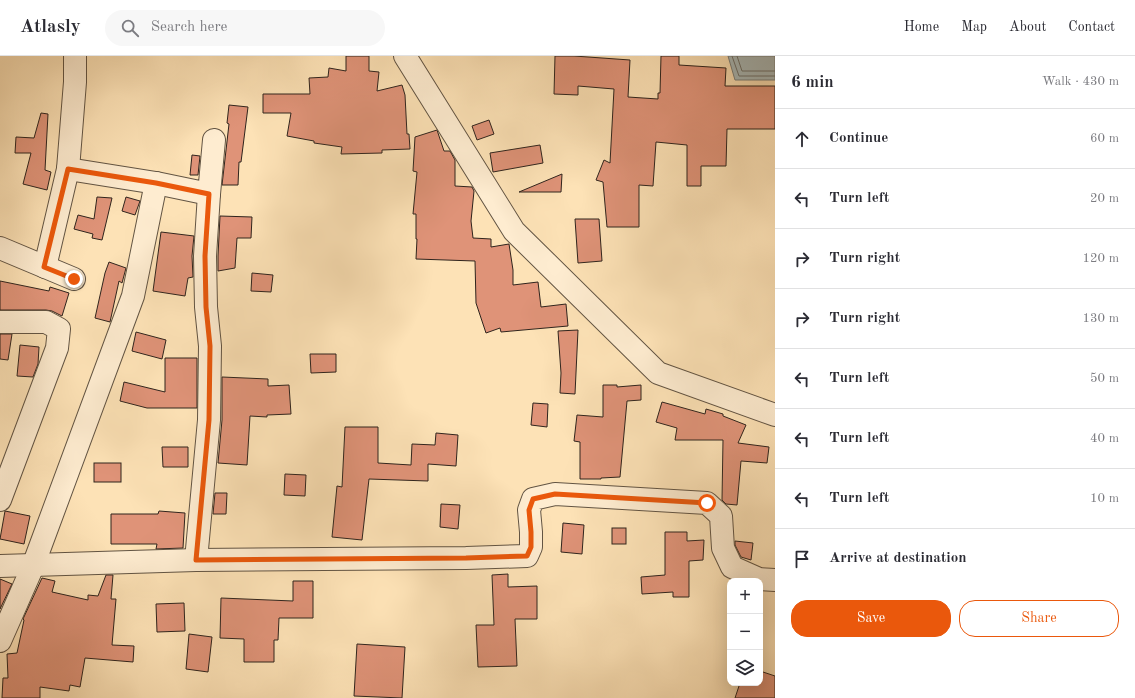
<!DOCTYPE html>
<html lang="en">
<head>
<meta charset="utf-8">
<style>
	body { margin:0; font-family:"Old Standard TT",serif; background:#f7f7f7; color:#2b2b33 }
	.controls { position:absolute; right:12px; bottom:12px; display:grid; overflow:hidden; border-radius:8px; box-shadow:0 4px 16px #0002 }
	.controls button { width:36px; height:36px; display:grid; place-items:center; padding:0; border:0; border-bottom:1px solid #e1e1e2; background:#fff; color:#2b2b33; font:20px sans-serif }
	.stop { position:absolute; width:12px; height:12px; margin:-9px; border:3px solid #ea580c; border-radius:50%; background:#fff }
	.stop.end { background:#ea580c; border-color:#fff; box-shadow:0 1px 4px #0008 }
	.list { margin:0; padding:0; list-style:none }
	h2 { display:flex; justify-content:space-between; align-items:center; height:52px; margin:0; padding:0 16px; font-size:17px }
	h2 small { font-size:13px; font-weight:400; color:#7c7c81 }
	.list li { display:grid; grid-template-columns:26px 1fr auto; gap:12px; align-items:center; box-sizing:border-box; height:60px; padding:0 16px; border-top:1px solid #e1e1e2 }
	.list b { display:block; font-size:15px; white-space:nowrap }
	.list em { font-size:13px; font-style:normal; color:#7c7c81 }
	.actions { display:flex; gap:8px; padding:12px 16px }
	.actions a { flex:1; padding:9px 0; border:1px solid #ea580c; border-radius:16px; text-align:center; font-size:14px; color:#ea580c }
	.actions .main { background:#ea580c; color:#fff }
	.icon { flex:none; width:22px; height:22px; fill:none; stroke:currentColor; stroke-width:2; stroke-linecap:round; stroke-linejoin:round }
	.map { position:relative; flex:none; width:775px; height:642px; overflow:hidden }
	header { display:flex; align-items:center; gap:24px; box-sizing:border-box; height:56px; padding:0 20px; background:#fff; border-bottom:1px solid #e1e1e2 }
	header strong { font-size:19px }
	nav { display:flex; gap:22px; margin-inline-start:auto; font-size:14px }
	.search { width:280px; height:36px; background:#f7f7f7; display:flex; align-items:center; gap:10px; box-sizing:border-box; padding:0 14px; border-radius:22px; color:#7c7c81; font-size:15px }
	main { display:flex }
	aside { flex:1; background:#fff }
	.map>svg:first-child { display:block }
	.water { fill:#a7babb; stroke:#777e7c }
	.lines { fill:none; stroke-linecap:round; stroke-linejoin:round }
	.shore { stroke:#6b6f6c; stroke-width:1 }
	.building { fill:#df9378; stroke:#2f241d }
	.minor-casing { stroke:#625443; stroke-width:24 }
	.minor { stroke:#feecd0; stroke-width:22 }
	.route { stroke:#ea580c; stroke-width:5 }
</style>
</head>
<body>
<header>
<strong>Atlasly</strong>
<div class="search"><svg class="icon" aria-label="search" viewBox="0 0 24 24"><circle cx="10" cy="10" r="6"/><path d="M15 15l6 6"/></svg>Search here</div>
<nav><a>Home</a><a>Map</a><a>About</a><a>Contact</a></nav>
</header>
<main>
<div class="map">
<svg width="775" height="642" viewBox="0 0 775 642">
	<rect width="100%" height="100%" fill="#fde2b6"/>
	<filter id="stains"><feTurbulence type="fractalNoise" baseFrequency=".005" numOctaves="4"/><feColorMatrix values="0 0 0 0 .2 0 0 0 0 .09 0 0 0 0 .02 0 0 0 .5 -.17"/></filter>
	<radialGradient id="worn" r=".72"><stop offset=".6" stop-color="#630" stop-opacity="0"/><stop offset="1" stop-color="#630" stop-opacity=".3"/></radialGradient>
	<path class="water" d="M728 0H775V24H735Z"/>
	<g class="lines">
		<g class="shore">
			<path d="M732 0 739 20H775"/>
			<path d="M737 0 742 15H775"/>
		</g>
	</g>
	<g class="building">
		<path d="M346 0H369V15L379 16 377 35 402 29 405 39 407 78H409L410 93 382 94V97L341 98 342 91 314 87V85L287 80 291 57H263V38H310L309 22 328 21 329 12 346 15Z"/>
		<path d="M555 0H574L630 4 628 41 658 43V37H660L661 0H679V9L726 12 725 30H775V73H727L726 110H701V130H687V89L656 86 653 130 639 129V171H607L603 126 596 124 604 104 610 107 614 33 578 30V39L554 38Z"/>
		<path d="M229 49 248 51 241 106H239L238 129H222L229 68 227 67Z"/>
		<path d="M41 57 48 58 45 114 51 116 47 134 23 128 31 97H15L16 81 34 82Z"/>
		<path d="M489 64 494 78 477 84 472 70Z"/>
		<path d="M437 74 444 95H450L455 104V130L472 131 474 135 471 165 473 182 491 183V191L509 188 513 214V229L538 226 541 251 566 248 568 270 501 276 500 272 486 277 476 247 475 205 416 203 417 183H416V158H413L417 116 413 115 415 81Z"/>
		<path d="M540 89 543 107 493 116 490 97Z"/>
		<path d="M192 99 200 100 198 119H190Z"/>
		<path d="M562 118 561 136H519Z"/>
		<path d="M97 141 112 142 102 184 92 182 93 178 74 173 78 159 94 163Z"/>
		<path d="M126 141 140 145 135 159 122 155Z"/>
		<path d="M220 160 252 161 251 182H237L235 212 218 215V200Z"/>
		<path d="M575 163H599L602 205 578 207Z"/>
		<path d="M161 176 194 180 192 200 193 221 188 222 185 240 153 235Z"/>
		<path d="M109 206 126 212 122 227 119 225 110 266 95 262 105 217Z"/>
		<path d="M252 217 273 219 271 236 251 235Z"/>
		<path d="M0 225 49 235 50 231 69 237 62 260 52 255 46 254H0Z"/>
		<path d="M578 274 575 338 560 337 561 317 558 275Z"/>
		<path d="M136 276 166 284 162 303 132 295Z"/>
		<path d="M0 278H12L8 304 0 303Z"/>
		<path d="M20 289 39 291 38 308 33 321 17 320Z"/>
		<path d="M310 298H336V316L311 317Z"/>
		<path d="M165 302H197V352H147L120 345 124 326 165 336Z"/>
		<path d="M222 321 268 323V330L289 329 291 358 267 359V361L250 360 247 409 218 407 222 364Z"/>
		<path d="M603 329H617V331L641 329V344L627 345 620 421 601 422V423H580V386L574 385 577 359 603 361Z"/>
		<path d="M662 346 705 358 706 353 723 358V360L746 369 738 387 769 391 767 407 741 405 737 449 726 448 722 444 723 384H675L677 372 656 366Z"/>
		<path d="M533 347 548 348 547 371 531 369Z"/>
		<path d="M345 371H378V407L411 409 412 388 435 389 436 377 458 379 456 410 428 408V425L369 423 362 484 332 481 337 430 342 431Z"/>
		<path d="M162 391H188V411H163Z"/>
		<rect x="94" y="407" width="27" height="19"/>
		<path d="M285 418 306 419 305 440 284 439Z"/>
		<path d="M215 437H227L226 458H213Z"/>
		<path d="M441 448 460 449 458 473 440 471Z"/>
		<path d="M5 455 30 460 24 488 0 483Z"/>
		<path d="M159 455 185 457 183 492 156 493 157 488H111V458H158Z"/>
		<path d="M563 467 584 469 582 498 561 496Z"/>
		<rect x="612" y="472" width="14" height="16"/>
		<path d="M665 476H687V485L704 484 703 504 689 505V541H673V536L642 538 641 521 665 519Z"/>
		<path d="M735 485 753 487 751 504 741 501 735 489Z"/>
		<path d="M508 518V531L537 530V563H515L517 610 478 611 476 569H494L492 519Z"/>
		<path d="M106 519H113L111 543H116L112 589 134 590 133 606 85 602 80 631 70 629 69 635 40 631V642H2L3 622H8L7 598 17 597 24 564 23 563 42 522 55 525 52 536 88 544V539L98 540Z"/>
		<path d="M0 523 12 528 0 553Z"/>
		<path d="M293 525H313V562H279L278 584H274V606H244V583L220 582 221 542 293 545Z"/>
		<path d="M184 547 185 575 157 576 156 548Z"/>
		<path d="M189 578 212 581 208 616 186 613Z"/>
		<path d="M357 588 405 591 402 642 354 640Z"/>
		<path d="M760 615 775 620V642H735L740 627H760Z"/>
	</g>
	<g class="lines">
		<g class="minor-casing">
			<g id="minor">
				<path d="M405 0 514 175 658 317 775 359"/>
				<path d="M68 113 156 127 209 138 214 84"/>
				<path d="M0 192 74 223"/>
				<path d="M45 211 68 113 75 26V0"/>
				<path d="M0 266H46L59 273 57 292 0 444"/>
				<path d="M196 504 209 364 210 290 206 251 205 200 209 138"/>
				<path d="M0 510 196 504 466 502 527 500 531 491V476L529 454 533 443 555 438 707 447 721 460 723 492 732 511 759 523 775 524"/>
				<path d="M0 585 33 510 133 240 156 127"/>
			</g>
		</g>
		<use href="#minor" class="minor"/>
	</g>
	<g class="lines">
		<path class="route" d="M74 223 44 211 68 113 156 127 209 138 205 200 206 251 210 290 209 364 196 504 466 502 527 500 531 491V476L529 454 533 443 555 438 707 447"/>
	</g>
	<rect width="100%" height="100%" filter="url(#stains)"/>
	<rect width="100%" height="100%" fill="url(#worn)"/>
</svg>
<div class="controls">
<button>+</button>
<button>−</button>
<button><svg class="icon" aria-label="layers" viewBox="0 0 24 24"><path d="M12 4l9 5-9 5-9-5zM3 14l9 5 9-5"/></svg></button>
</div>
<div class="stop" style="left:707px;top:447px"></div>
<div class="stop end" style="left:74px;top:223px"></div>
</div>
<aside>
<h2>6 min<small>Walk · 430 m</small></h2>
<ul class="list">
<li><svg class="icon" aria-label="ahead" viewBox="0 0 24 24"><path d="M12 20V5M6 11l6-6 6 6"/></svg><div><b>Continue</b></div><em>60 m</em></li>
<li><svg class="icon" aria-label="left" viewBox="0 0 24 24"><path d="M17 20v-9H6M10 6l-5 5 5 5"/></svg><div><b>Turn left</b></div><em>20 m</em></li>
<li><svg class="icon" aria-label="right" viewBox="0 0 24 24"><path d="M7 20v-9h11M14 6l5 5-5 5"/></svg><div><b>Turn right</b></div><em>120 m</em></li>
<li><svg class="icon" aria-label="right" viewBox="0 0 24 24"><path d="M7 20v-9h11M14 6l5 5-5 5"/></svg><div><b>Turn right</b></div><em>130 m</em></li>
<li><svg class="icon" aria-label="left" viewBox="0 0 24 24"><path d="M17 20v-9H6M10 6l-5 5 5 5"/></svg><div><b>Turn left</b></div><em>50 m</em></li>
<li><svg class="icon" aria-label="left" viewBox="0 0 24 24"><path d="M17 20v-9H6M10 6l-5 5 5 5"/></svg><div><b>Turn left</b></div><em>40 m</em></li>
<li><svg class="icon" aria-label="left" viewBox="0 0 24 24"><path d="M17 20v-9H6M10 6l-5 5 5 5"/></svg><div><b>Turn left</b></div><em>10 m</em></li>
<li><svg class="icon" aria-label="arrive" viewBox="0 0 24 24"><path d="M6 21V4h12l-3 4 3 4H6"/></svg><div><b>Arrive at destination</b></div></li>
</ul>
<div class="actions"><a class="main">Save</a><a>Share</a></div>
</aside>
</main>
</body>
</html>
